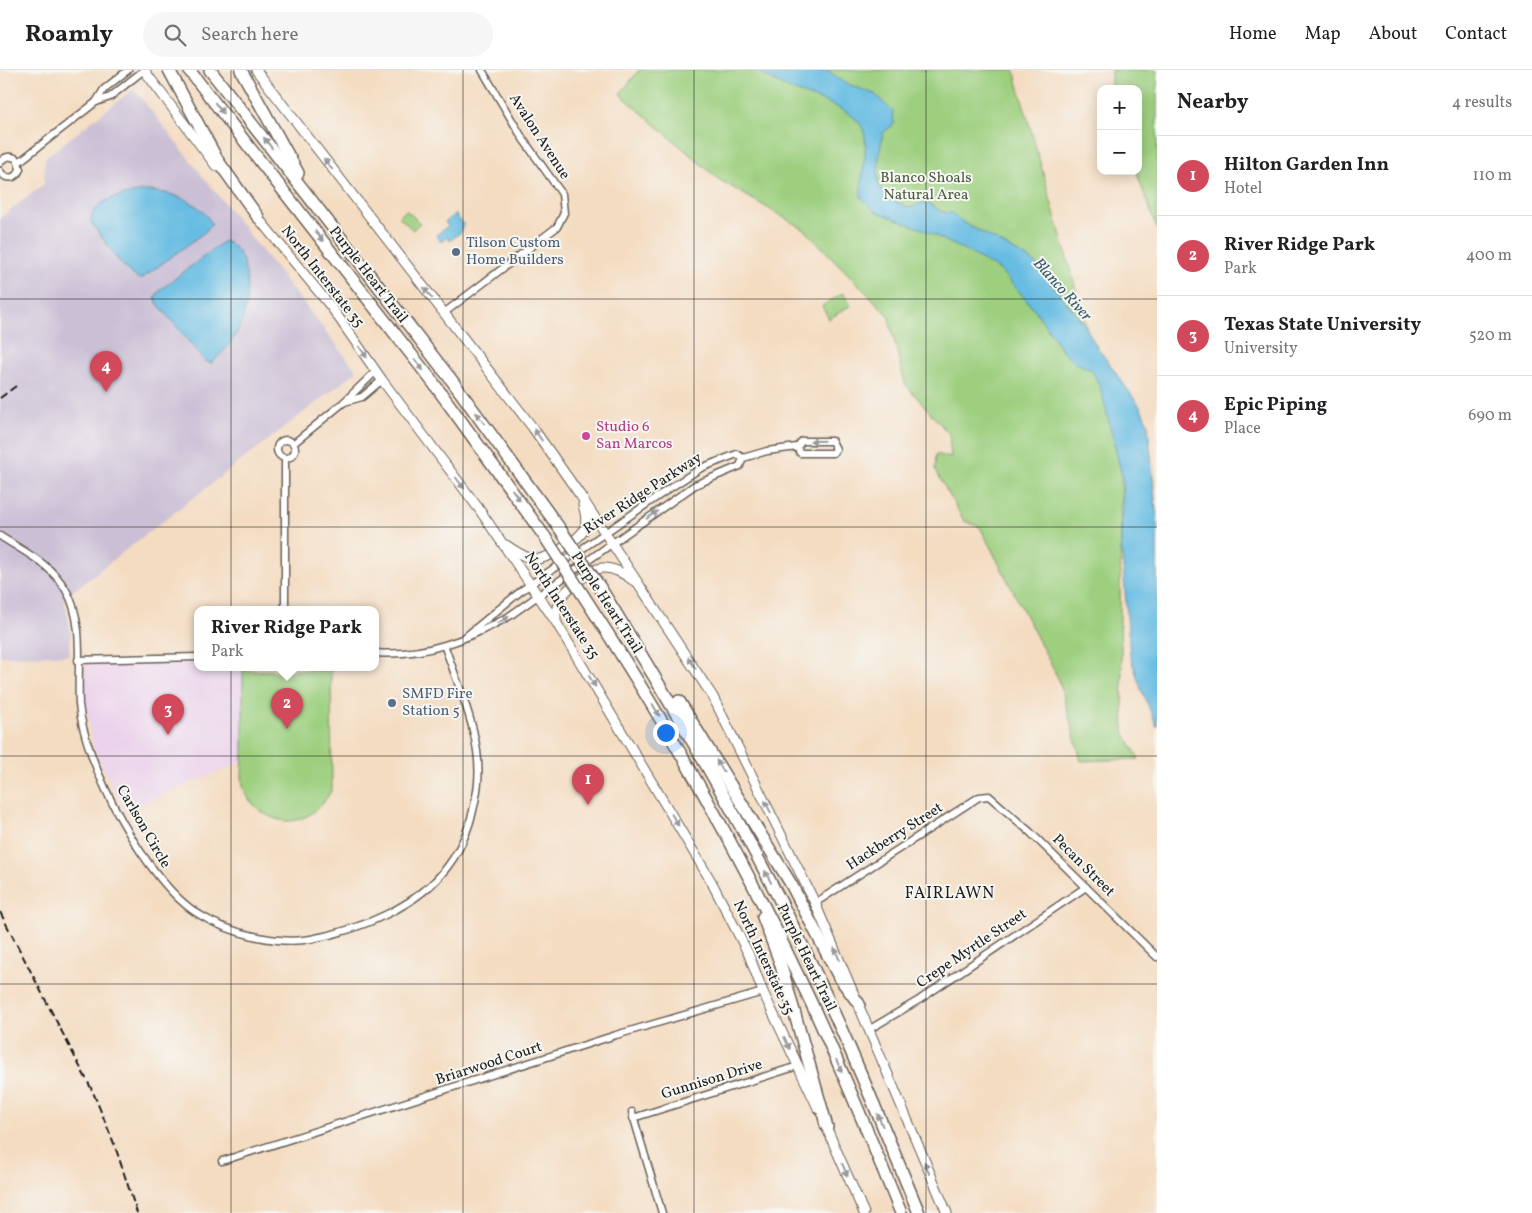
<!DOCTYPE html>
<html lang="en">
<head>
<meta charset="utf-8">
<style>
	body { margin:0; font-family:Vollkorn,serif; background:#f6f6f6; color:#202124 }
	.controls { position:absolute; right:15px; top:15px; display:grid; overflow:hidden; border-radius:10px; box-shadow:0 2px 12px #0003 }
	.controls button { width:45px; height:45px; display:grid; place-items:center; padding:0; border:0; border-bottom:1px solid #e0e0e0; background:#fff; color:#202124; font:25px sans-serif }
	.you { position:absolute; left:665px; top:662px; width:18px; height:18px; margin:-12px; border:4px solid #fff; border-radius:50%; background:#1a73e8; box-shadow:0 0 0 8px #1a73e833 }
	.badge { display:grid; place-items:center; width:32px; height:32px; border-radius:50%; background:#d1495b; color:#fff; font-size:16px; font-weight:700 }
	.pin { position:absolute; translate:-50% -41px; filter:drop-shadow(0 1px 2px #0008) }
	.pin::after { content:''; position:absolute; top:26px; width:18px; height:15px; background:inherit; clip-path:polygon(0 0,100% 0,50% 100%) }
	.popup { position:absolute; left:194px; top:536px; width:185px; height:65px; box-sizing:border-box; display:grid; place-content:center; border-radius:10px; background:#fff; filter:drop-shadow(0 1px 4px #0005); font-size:16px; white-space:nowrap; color:#757577 }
	.popup b { font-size:19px; color:#202124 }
	.popup::after { content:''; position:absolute; left:50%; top:100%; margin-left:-10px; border:10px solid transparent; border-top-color:#fff }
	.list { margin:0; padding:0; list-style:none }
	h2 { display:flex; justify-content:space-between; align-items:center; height:65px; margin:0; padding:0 20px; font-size:21px }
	h2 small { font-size:16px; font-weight:400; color:#757577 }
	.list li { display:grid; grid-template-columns:32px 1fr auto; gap:15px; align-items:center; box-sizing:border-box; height:80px; padding:0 20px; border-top:1px solid #e0e0e0 }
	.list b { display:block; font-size:19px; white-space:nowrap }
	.list p { margin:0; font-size:16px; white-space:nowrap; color:#757577 }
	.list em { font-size:16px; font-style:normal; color:#757577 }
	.icon { flex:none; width:28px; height:28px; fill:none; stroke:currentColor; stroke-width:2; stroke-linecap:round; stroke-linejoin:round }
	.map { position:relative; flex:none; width:1157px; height:1143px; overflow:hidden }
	header { display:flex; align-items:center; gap:30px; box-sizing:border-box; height:70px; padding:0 25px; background:#fff; border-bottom:1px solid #e0e0e0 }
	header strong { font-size:24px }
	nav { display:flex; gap:28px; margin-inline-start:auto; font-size:18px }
	.search { width:350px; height:45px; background:#f6f6f6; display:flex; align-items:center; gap:12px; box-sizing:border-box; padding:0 18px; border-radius:28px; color:#757577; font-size:19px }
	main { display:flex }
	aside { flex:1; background:#fff }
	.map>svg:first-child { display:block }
	.built { fill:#ebd1eb }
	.industrial { fill:#cbbfd5 }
	.green { fill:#9dcf7f; stroke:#5c764e }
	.water { fill:#66bce2; stroke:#416c7f }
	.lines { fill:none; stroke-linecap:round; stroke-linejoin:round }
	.minor-casing { stroke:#685f56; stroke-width:9 }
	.secondary-casing { stroke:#685f56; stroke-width:11 }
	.motorway-casing { stroke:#685f56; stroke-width:14 }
	.minor { stroke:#fff; stroke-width:6 }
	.secondary { stroke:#fff; stroke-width:9 }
	.motorway { stroke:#fff; stroke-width:11 }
	.rail { stroke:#1c1c1c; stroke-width:2; stroke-dasharray:8 4; stroke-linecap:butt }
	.motorway-bridge-casing { stroke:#685f56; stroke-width:14; stroke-linecap:butt }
	.motorway-bridge { stroke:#fff; stroke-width:11 }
	.oneway { fill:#999 }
	.grid { fill:none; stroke:#1c1c1c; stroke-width:1; stroke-opacity:0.55 }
	.service-dot { fill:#5c6f8a; stroke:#f6f6f2; stroke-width:2 }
	.hotel-dot { fill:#d1479c; stroke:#f6f6f2; stroke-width:2 }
	.labels { text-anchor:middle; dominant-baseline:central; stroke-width:4; stroke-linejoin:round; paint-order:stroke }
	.street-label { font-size:15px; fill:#1c1c1c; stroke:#f6f6f2 }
	.park-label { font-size:15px; fill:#495b3f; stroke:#f6f6f2 }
	.service-label { font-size:15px; fill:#4e5e75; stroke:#f6f6f2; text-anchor:start }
	.hotel-label { font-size:15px; fill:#b23c85; stroke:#f6f6f2; text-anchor:start }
	.water-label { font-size:16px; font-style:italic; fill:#3a5c6b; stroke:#f6f6f2 }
	.neighbourhood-label { font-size:16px; letter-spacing:1px; fill:#1c1c1c; stroke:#f6f6f2 }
</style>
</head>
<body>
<header>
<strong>Roamly</strong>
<div class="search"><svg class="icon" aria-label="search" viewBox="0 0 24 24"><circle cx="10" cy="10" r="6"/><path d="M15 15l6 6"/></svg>Search here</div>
<nav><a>Home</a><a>Map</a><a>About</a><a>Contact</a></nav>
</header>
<main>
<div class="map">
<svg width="1157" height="1143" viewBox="0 0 1157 1143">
	<rect width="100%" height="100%" fill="#f6f6f2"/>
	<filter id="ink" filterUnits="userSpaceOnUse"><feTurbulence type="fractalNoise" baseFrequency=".02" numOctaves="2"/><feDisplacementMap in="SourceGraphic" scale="10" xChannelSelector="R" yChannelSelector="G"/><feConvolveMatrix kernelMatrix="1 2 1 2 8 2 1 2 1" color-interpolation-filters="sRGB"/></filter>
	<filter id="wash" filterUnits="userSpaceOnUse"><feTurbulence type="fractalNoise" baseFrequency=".0096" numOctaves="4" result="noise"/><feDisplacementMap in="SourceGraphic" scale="20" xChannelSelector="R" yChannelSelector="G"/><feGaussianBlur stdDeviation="1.12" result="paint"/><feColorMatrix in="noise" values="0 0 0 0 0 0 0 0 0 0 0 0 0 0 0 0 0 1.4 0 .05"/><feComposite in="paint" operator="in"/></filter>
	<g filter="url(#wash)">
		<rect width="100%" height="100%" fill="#f4dcc1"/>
		<path class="built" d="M198 589V598H246V690L125 741 94 680 85 635 84 596 91 592Z"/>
		<path class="industrial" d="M132 20 137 23 357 301 64 528 71 563 69 585 0 586V148L44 114 45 88Z"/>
		<g class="green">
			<path d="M639 0H1014L1100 305 1122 322 1120 553 1124 662 1139 689 1081 691 1059 610 980 457 964 451 935 400 936 384 951 388 949 364 905 314 888 245 805 160 718 109 620 24Z"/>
			<path d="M1111 0H1157V159L1136 101H1138V19H1111Z"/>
			<path d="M406 140 420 153 413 160 399 147Z"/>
			<path d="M843 223 851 235 829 249 822 236Z"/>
			<path d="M331 600 332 719C324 735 309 750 289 751 270 752 247 734 243 716 241 706 243 692 243 682 243 655 243 628 243 601Z"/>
		</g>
		<g class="water">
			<path d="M756 0H827L845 13 875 24 893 42 894 54 883 63 879 86 878 112 885 125 909 138C914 137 919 133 925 133 935 134 936 143 952 143L963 152 1033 191 1085 255 1095 274 1141 338 1148 354 1157 452V657L1140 616 1130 585 1121 470 1123 410 1101 319 1092 300 1074 292 1063 281 1035 240 1000 200 970 183 922 159 875 141 861 127C860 108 869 77 864 62 858 38 810 28 790 19 779 14 766 7 756 0Z"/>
			<path d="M143 121C168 121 199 129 212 154L205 162 141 209C126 207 101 165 91 152 89 130 126 124 143 121Z"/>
			<path d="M455 144 464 155 461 158 462 161 450 171 447 167 441 172 436 165 448 156 445 152Z"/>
			<path d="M224 171C255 181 250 242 236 264 230 275 221 285 211 293L205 291 157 233 155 227 160 220Z"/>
		</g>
	</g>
	<g filter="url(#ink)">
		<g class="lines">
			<g class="minor-casing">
				<g id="minor">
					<path d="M96 32 104 19 128 0"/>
					<path d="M19 92 96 32 110 27 144 0"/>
					<path d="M0 93C4 86 11 85 17 89L20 99C16 109 6 111 0 101"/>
					<path d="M444 243 557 157 564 143 562 124 523 69 482 0"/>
					<path d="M344 332 362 327 382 310"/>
					<circle cx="286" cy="379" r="9"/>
					<path d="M294 373 343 333 376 301"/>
					<path d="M0 466C26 483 50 493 66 520 85 552 77 598 79 634 84 694 147 814 200 845 229 863 277 875 311 869 359 860 418 837 448 796 464 775 473 746 477 721 485 673 460 621 445 577"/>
					<path d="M285 540V388"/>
					<path d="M465 567 521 521 670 418 701 398 737 384 743 388 767 381 797 377 802 371H832L836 379 833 383H800L797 377"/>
					<path d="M376 583C423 587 467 570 508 547L695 415 740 396 743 388"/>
					<path d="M78 590 198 587"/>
					<path d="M815 833 979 727 989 726 1030 762 1157 887"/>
					<path d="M870 959 919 930 1086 817"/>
					<path d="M632 1042 662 1143"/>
					<path d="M633 1048 798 996"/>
					<path d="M222 1091 616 965 763 922"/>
				</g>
			</g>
			<g class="secondary-casing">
				<g id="secondary">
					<path d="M144 0 216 96"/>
					<path d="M256 0 533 358 580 425 713 627 815 833 947 1143"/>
					<path d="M254 143 332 238 382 310 479 439 556 552 711 811 749 885 763 922 818 1038"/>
					<path d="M506 475C514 480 524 488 534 489 545 491 573 473 581 464 588 456 586 444 583 435"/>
					<path d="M556 550C555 529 565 521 581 509 587 504 593 499 602 498 614 497 625 504 634 511"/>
					<path d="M824 1052 864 1143"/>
				</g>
			</g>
			<g class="motorway-casing">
				<g id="motorway">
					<path d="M169 0 218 91 258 147"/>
					<path d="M189 0 432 311 545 467"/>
					<path d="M210 0 453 312 560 459"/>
					<path d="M241 0 298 103"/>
					<path d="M599 516C659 613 718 711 771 813 827 920 873 1031 919 1143"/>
					<path d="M583 525C666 652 742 786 807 924 841 996 871 1070 901 1143"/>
					<path d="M679 631 791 814 839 907 859 934"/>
					<path d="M763 847 780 892 827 1057"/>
				</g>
			</g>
			<use href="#minor" class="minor"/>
			<use href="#secondary" class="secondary"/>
			<use href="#motorway" class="motorway"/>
			<g class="rail">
				<path d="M0 328 16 316"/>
				<path d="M0 842 93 1022 115 1076 137 1143"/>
			</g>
			<g class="motorway-bridge-casing">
				<g id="motorway-bridge">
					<path d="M560 459 599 516"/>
					<path d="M545 467 583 525"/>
				</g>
			</g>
			<use href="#motorway-bridge" class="motorway-bridge"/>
		</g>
		<defs><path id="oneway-solid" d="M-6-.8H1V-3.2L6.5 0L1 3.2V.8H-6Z" transform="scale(1.25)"/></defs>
		<g class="oneway">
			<use href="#oneway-solid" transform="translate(219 38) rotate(52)"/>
			<use href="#oneway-solid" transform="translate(268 73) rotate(-128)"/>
			<use href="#oneway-solid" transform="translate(328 94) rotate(-128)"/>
			<use href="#oneway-solid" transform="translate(319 166) rotate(52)"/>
			<use href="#oneway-solid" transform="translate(428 223) rotate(-128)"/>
			<use href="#oneway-solid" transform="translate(363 282) rotate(55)"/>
			<use href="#oneway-solid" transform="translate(419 295) rotate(52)"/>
			<use href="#oneway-solid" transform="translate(480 348) rotate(-127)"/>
			<use href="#oneway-solid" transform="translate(538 365) rotate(-125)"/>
			<use href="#oneway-solid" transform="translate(817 371) rotate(179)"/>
			<use href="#oneway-solid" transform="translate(460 413) rotate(53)"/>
			<use href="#oneway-solid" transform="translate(516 425) rotate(55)"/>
			<use href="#oneway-solid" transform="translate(652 445) rotate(-35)"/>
			<use href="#oneway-solid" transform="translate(503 550) rotate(-31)"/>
			<use href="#oneway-solid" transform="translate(692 593) rotate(-122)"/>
			<use href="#oneway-solid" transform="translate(592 611) rotate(59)"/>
			<use href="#oneway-solid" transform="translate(656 640) rotate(59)"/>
			<use href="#oneway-solid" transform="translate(720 696) rotate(-122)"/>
			<use href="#oneway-solid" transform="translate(768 737) rotate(-116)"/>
			<use href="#oneway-solid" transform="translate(675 750) rotate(59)"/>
			<use href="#oneway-solid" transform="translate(768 807) rotate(-118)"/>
			<use href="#oneway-solid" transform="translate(837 884) rotate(-114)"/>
			<use href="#oneway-solid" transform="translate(787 973) rotate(65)"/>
			<use href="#oneway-solid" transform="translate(839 996) rotate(66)"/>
			<use href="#oneway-solid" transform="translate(880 1050) rotate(-113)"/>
			<use href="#oneway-solid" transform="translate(927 1098) rotate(-112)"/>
			<use href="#oneway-solid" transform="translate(845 1100) rotate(67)"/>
		</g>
	</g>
	<path class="grid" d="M231 0V1143M463 0V1143M694 0V1143M926 0V1143M0 229H1157M0 457H1157M0 686H1157M0 914H1157"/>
	<g class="service-dot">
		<circle cx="456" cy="182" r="5"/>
		<circle cx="392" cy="633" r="5"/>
	</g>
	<circle class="hotel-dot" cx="586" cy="366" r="5"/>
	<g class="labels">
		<g class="street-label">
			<text transform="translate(539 67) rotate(57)">Avalon Avenue</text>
			<text transform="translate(368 205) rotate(52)">Purple Heart Trail</text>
			<text transform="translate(322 207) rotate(52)">North Interstate 35</text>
			<text transform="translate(643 424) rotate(-33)">River Ridge Parkway</text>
			<text transform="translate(606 533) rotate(57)">Purple Heart Trail</text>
			<text transform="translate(561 536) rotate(57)">North Interstate 35</text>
			<text transform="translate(143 757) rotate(60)">Carlson Circle</text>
			<text transform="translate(895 767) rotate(-33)">Hackberry Street</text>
			<text transform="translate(1083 796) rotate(45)">Pecan Street</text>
			<text transform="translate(972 879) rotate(-34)">Crepe Myrtle Street</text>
			<text transform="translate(763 888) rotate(65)">North Interstate 35</text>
			<text transform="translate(806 888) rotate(64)">Purple Heart Trail</text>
			<text transform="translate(489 994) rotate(-18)">Briarwood Court</text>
			<text transform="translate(712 1010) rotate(-17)">Gunnison Drive</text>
		</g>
		<g class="park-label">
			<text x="926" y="108">Blanco Shoals<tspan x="926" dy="17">Natural Area</tspan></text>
		</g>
		<g class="service-label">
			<text x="466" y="173">Tilson Custom<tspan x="466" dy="17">Home Builders</tspan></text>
			<text x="402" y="624">SMFD Fire<tspan x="402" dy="17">Station 5</tspan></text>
		</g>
		<g class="hotel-label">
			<text x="596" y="357">Studio 6<tspan x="596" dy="17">San Marcos</tspan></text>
		</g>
		<g class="water-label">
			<text transform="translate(1062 220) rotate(48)">Blanco River</text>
		</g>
		<g class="neighbourhood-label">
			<text x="950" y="824">FAIRLAWN</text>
		</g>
	</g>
</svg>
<div class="controls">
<button>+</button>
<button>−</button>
</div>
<div class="you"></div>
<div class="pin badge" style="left:588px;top:735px">1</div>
<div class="pin badge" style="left:287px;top:659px">2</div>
<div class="popup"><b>River Ridge Park</b>Park</div>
<div class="pin badge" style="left:168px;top:665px">3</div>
<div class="pin badge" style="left:106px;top:322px">4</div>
</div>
<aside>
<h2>Nearby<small>4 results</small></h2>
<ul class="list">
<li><span class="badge">1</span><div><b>Hilton Garden Inn</b><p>Hotel</p></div><em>110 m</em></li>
<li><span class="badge">2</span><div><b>River Ridge Park</b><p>Park</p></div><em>400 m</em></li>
<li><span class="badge">3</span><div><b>Texas State University</b><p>University</p></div><em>520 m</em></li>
<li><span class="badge">4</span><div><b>Epic Piping</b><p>Place</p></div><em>690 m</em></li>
</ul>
</aside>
</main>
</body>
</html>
